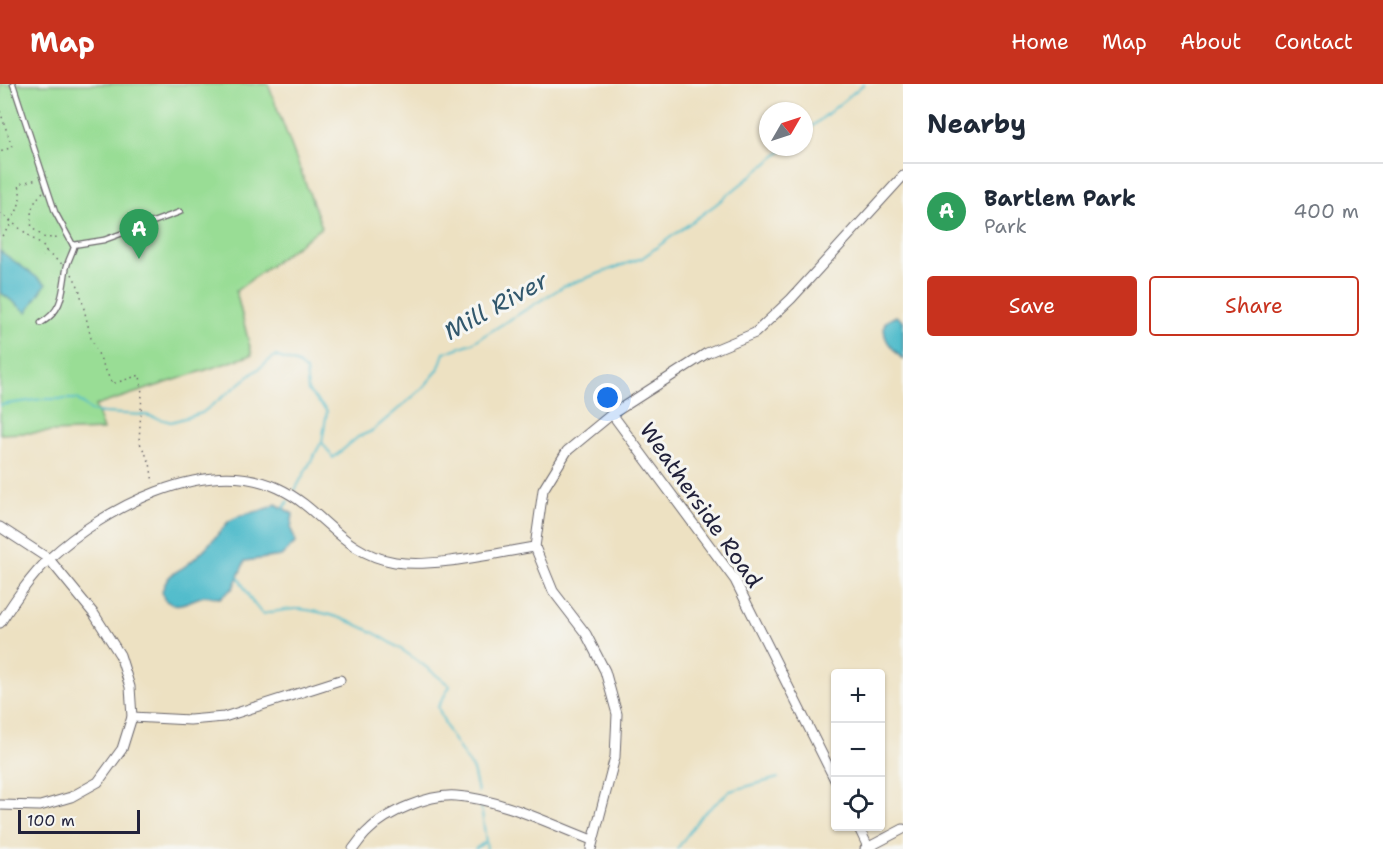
<!DOCTYPE html>
<html lang="en">
<head>
<meta charset="utf-8">
<style>
	body { margin:0; font-family:"Shantell Sans",sans-serif; background:#f2f2f3; color:#1f2937 }
	.controls { position:absolute; right:18px; bottom:18px; display:grid; overflow:hidden; border-radius:6px; box-shadow:0 2px 4px #0004 }
	.controls button { width:54px; height:54px; display:grid; place-items:center; padding:0; border:0; border-bottom:2px solid #e0e1e3; background:#fff; color:#1f2937; font:30px sans-serif }
	.compass { position:absolute; left:759px; top:18px; width:54px; height:54px; border-radius:50%; background:#fff; box-shadow:0 2px 4px #0004; rotate:51deg }
	.scale { position:absolute; left:18px; bottom:15px; width:122px; box-sizing:border-box; padding-left:6px; border:3px solid #22223b; border-top:0; font-size:16px; line-height:21px; white-space:nowrap; color:#22223b; -webkit-text-stroke:4px #f6f6f2; paint-order:stroke }
	.you { position:absolute; left:608px; top:314px; width:21px; height:21px; margin:-15px; border:4px solid #fff; border-radius:50%; background:#1a73e8; box-shadow:0 0 0 9px #1a73e833 }
	.badge { display:grid; place-items:center; width:39px; height:39px; border-radius:50%; background:#c8321e; color:#fff; font-size:20px; font-weight:700 }
	.pin { position:absolute; translate:-50% -50px; filter:drop-shadow(0 2px 3px #0008) }
	.pin::after { content:''; position:absolute; top:32px; width:21px; height:18px; background:inherit; clip-path:polygon(0 0,100% 0,50% 100%) }
	.list { margin:0; padding:0; list-style:none }
	h2 { display:flex; justify-content:space-between; align-items:center; height:78px; margin:0; padding:0 24px; font-size:26px }
	h2 small { font-size:20px; font-weight:400; color:#747a83 }
	.list li { display:grid; grid-template-columns:39px 1fr auto; gap:18px; align-items:center; box-sizing:border-box; height:96px; padding:0 24px; border-top:2px solid #e0e1e3 }
	.list b { display:block; font-size:22px; white-space:nowrap }
	.list p { margin:0; font-size:20px; white-space:nowrap; color:#747a83 }
	.list em { font-size:20px; font-style:normal; color:#747a83 }
	.actions { display:flex; gap:12px; padding:18px 24px }
	.actions a { flex:1; padding:14px 0; border:2px solid #c8321e; border-radius:6px; text-align:center; font-size:21px; color:#c8321e }
	.actions .main { background:#c8321e; color:#fff }
	.icon { flex:none; width:33px; height:33px; fill:none; stroke:currentColor; stroke-width:2; stroke-linecap:round; stroke-linejoin:round }
	.map { position:relative; flex:none; width:903px; height:765px; overflow:hidden }
	header { display:flex; align-items:center; gap:36px; box-sizing:border-box; height:84px; padding:0 30px; background:#c8321e; color:#fff }
	header strong { font-size:28px }
	nav { display:flex; gap:33px; margin-inline-start:auto; font-size:21px }
	main { display:flex }
	aside { flex:1; background:#fff }
	.map>svg:first-child { display:block }
	.green { fill:#99dd95; stroke:#5e8068; stroke-width:1.5 }
	.water { fill:#4fbbcb; stroke:#386e83; stroke-width:1.5 }
	.lines { fill:none; stroke-linecap:round; stroke-linejoin:round }
	.stream { stroke:#4fbbcb; stroke-width:2 }
	.service-casing { stroke:#69656a; stroke-width:7 }
	.minor-casing { stroke:#69656a; stroke-width:11 }
	.path { stroke:#69656a; stroke-width:1.5; stroke-dasharray:1.5 4.5; stroke-linecap:butt }
	.service { stroke:#fff; stroke-width:4.5 }
	.minor { stroke:#fff; stroke-width:9 }
	.labels { text-anchor:middle; dominant-baseline:central; stroke-width:6; stroke-linejoin:round; paint-order:stroke }
	.street-label { font-size:22px; fill:#22223b; stroke:#f6f6f2 }
	.water-label { font-size:24px; font-style:italic; fill:#32586d; stroke:#f6f6f2 }
</style>
</head>
<body>
<header>
<strong>Map</strong>
<nav><a>Home</a><a>Map</a><a>About</a><a>Contact</a></nav>
</header>
<main>
<div class="map">
<svg width="903" height="765" viewBox="0 0 903 765">
	<rect width="100%" height="100%" fill="#f6f6f2"/>
	<filter id="ink" filterUnits="userSpaceOnUse"><feTurbulence type="fractalNoise" baseFrequency=".0167" numOctaves="2"/><feDisplacementMap in="SourceGraphic" scale="12" xChannelSelector="R" yChannelSelector="G"/><feConvolveMatrix kernelMatrix="1 2 1 2 8 2 1 2 1" color-interpolation-filters="sRGB"/></filter>
	<filter id="wash" filterUnits="userSpaceOnUse"><feTurbulence type="fractalNoise" baseFrequency=".008" numOctaves="4" result="noise"/><feDisplacementMap in="SourceGraphic" scale="24" xChannelSelector="R" yChannelSelector="G"/><feGaussianBlur stdDeviation="1.35" result="paint"/><feColorMatrix in="noise" values="0 0 0 0 0 0 0 0 0 0 0 0 0 0 0 0 0 1.4 0 .05"/><feComposite in="paint" operator="in"/></filter>
	<g filter="url(#wash)">
		<rect width="100%" height="100%" fill="#ede1c2"/>
		<path class="green" d="M0 0H268L322 143 236 207 252 271 95 322 103 346 0 350Z"/>
		<g class="water">
			<path d="M0 167 46 200 27 228 0 208Z"/>
			<path d="M896 232 903 237V276C892 263 881 256 885 238Z"/>
			<path d="M276 420 293 430 291 445 296 458 281 472 245 477 233 504 220 514C215 514 210 512 205 512 192 514 177 528 164 515L162 507C169 487 174 491 188 480 203 468 216 453 228 438 242 427 261 430 276 420Z"/>
		</g>
		<g class="lines">
			<g class="stream">
				<path d="M804 49 864 0"/>
				<path d="M0 321 42 315H77L91 327 103 329 146 331 171 338 202 329 275 272 298 280 306 287 308 307 327 327 322 358 333 374 358 353 372 347 422 305 438 286 444 269 472 259 564 202 642 174 715 121 787 63"/>
				<path d="M295 406 321 359"/>
				<path d="M284 424 288 417"/>
				<path d="M239 494 251 516 262 530C274 528 288 524 299 525 358 531 406 566 450 602L438 623 448 647 473 686 478 708"/>
				<path d="M481 722 487 765"/>
				<path d="M475 765 485 758"/>
				<path d="M677 765 701 732 730 707 778 694"/>
			</g>
		</g>
	</g>
	<g filter="url(#ink)">
		<g class="lines">
			<g class="service-casing">
				<g id="service">
					<path d="M13 0 55 128 74 163C72 170 67 178 66 186 62 210 63 226 41 239"/>
					<path d="M73 161 104 156 180 128"/>
				</g>
			</g>
			<g class="minor-casing">
				<g id="minor">
					<path d="M612 330 735 496 836 698"/>
					<path d="M0 443 49 475 94 530 120 571 130 603 132 633 122 665 98 698 71 713 40 722 0 721"/>
					<path d="M0 539C15 516 30 493 50 474 103 425 205 370 278 404 324 425 340 469 395 478 434 484 495 469 535 463"/>
					<path d="M132 633 190 636 224 633 340 596"/>
					<path d="M858 742 868 763"/>
					<path d="M353 765C358 759 362 752 368 747 386 728 430 710 456 712 501 715 550 740 592 756"/>
					<path d="M591 765 615 673 617 630 605 587 586 550 553 507 535 463 543 406 567 367 612 330 707 269 755 249 791 215 903 92"/>
					<path d="M865 765 903 745"/>
				</g>
			</g>
			<g class="path">
				<path d="M0 27 12 63 0 68"/>
				<path d="M43 108C32 119 29 129 32 144L45 154 61 153"/>
				<path d="M0 129 45 164 46 168 43 172"/>
				<path d="M10 137C19 127 22 114 19 100L37 95"/>
				<path d="M2 152 12 139"/>
				<path d="M46 168 62 180"/>
				<path d="M72 190 79 204 91 254 112 300 140 291 142 310 139 357 150 379 153 399"/>
			</g>
			<use href="#service" class="service"/>
			<use href="#minor" class="minor"/>
		</g>
	</g>
	<g class="labels">
		<g class="street-label">
			<text transform="translate(701 421) rotate(55)">Weatherside Road</text>
		</g>
		<g class="water-label">
			<text transform="translate(496 222) rotate(-29)">Mill River</text>
		</g>
	</g>
</svg>
<div class="controls">
<button>+</button>
<button>−</button>
<button><svg class="icon" aria-label="locate" viewBox="0 0 24 24"><circle cx="12" cy="12" r="6"/><path d="M12 2v4M12 18v4M2 12h4M18 12h4"/></svg></button>
</div>
<svg class="compass" viewBox="-18 -18 36 36"><path d="M0-13l5 13h-10z" fill="#e53935"/><path d="M0 13l5-13h-10z" fill="#747a83"/></svg>
<div class="scale">100 m</div>
<div class="you"></div>
<div class="pin badge" style="left:139px;top:175px;background:#2e9e5b">A</div>
</div>
<aside>
<h2>Nearby<small></small></h2>
<ul class="list">
<li><span class="badge" style="background:#2e9e5b">A</span><div><b>Bartlem Park</b><p>Park</p></div><em>400 m</em></li>
</ul>
<div class="actions"><a class="main">Save</a><a>Share</a></div>
</aside>
</main>
</body>
</html>
